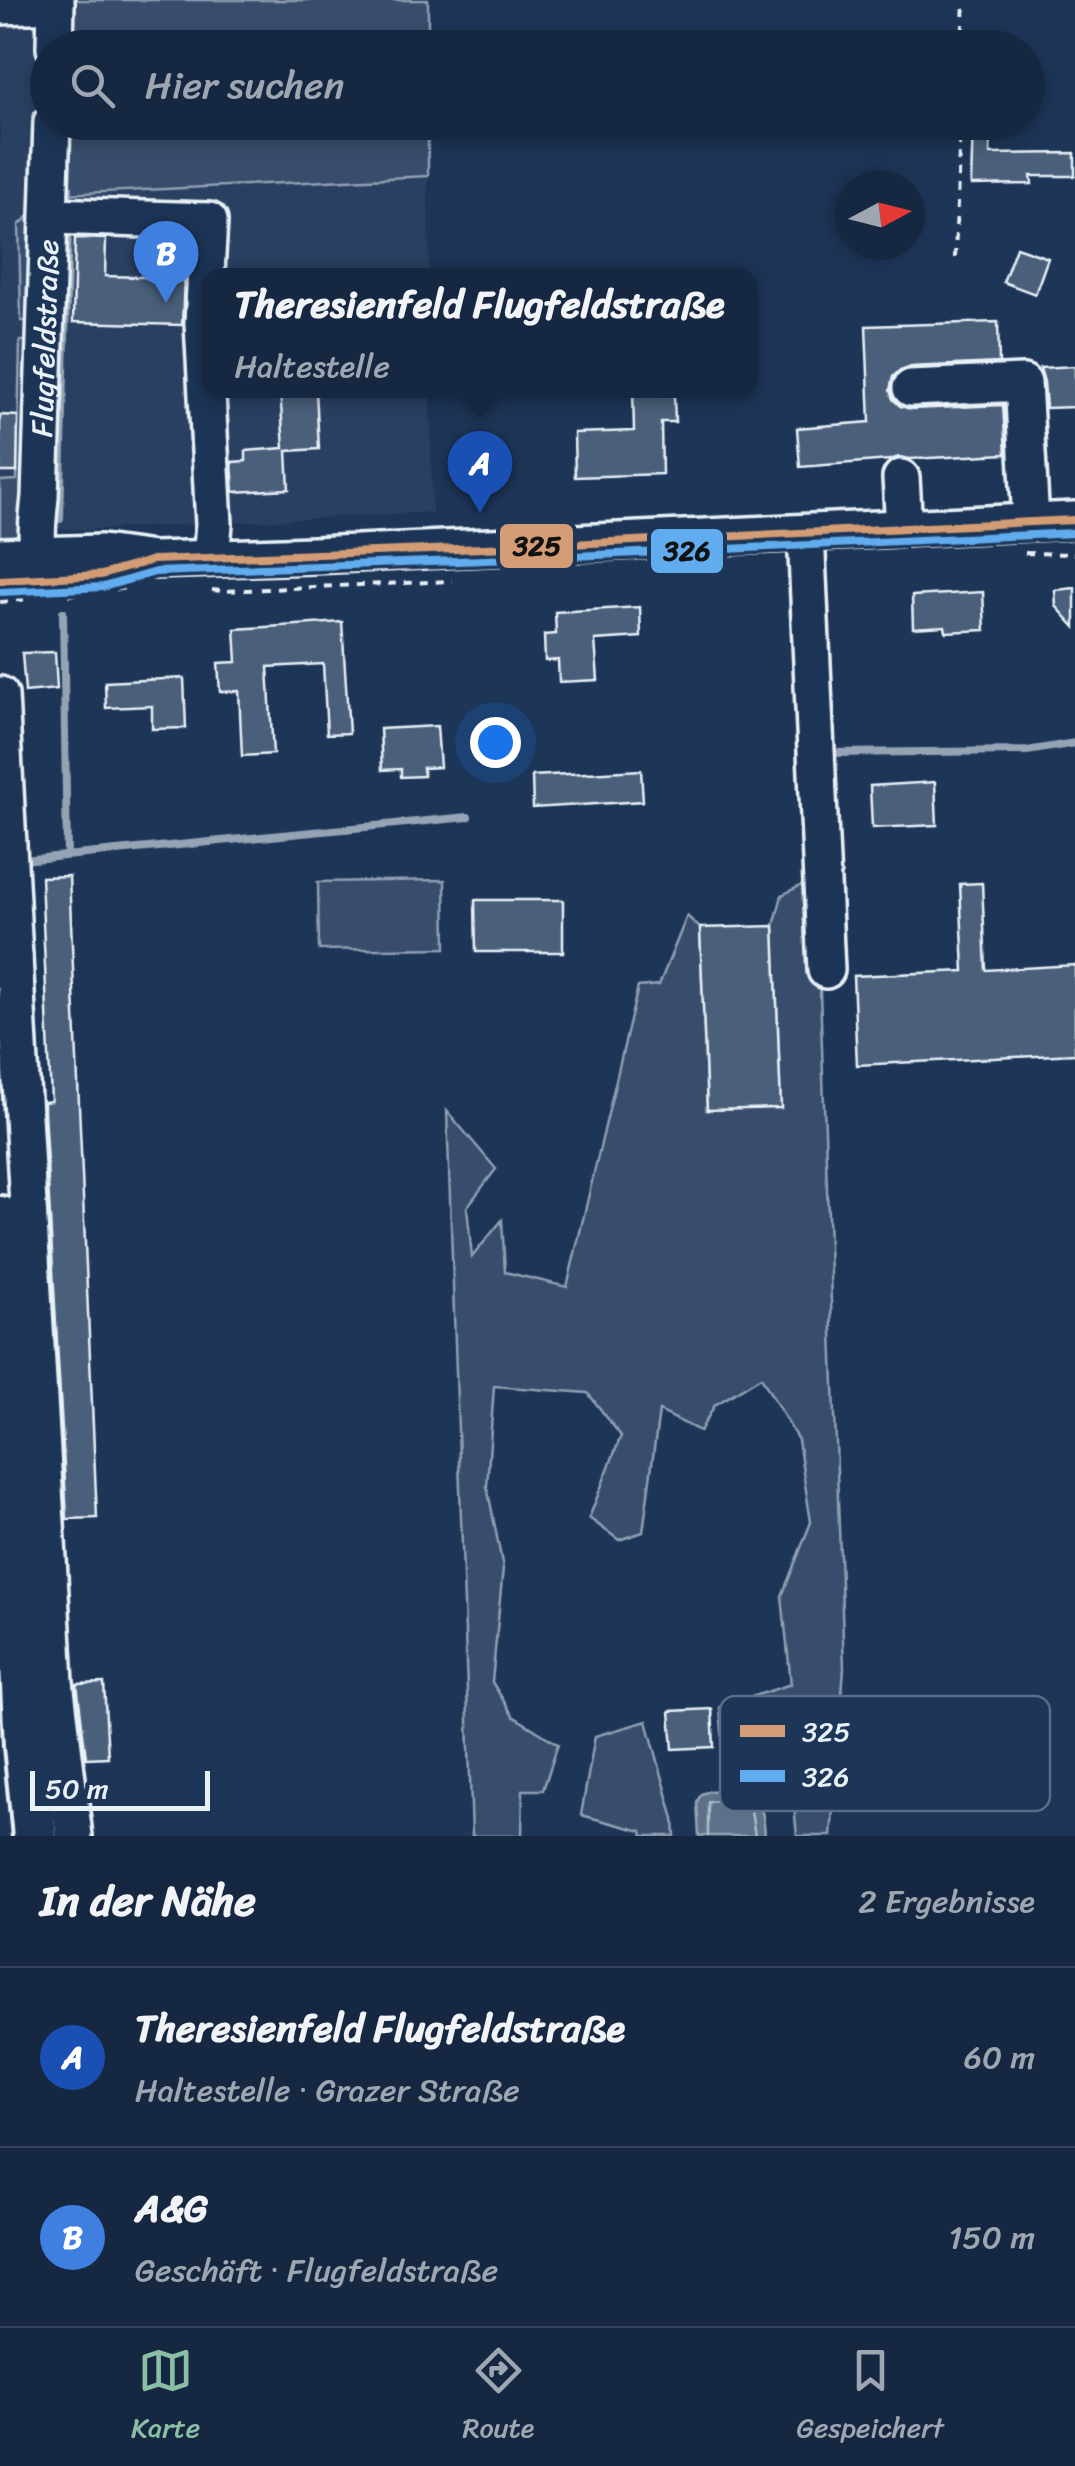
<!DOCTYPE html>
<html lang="de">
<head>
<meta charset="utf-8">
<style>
	body { margin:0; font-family:Sriracha,sans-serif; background:#23344c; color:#f1f3f6 }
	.compass { position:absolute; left:835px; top:170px; width:90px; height:90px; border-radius:50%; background:#162841; box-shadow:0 5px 15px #0003; rotate:83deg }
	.scale { position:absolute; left:30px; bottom:25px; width:180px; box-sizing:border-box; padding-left:10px; border:5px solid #e8f1f8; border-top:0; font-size:28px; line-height:35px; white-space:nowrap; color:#e8f1f8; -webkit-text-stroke:8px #1d3557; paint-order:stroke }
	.you { position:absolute; left:495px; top:742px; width:35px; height:35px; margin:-25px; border:8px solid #fff; border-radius:50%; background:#1a73e8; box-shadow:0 0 0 15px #1a73e833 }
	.badge { display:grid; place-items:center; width:65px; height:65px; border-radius:50%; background:#8abfa5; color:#fff; font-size:32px; font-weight:700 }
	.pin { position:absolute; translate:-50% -82px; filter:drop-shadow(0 2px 5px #0008) }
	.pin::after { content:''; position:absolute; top:52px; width:35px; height:30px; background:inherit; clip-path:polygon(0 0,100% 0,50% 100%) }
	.popup { position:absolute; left:202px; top:268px; width:555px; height:130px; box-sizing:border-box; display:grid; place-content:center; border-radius:20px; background:#162841; filter:drop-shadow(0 2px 8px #0005); font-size:32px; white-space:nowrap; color:#9ea6b1 }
	.popup b { font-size:38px; color:#f1f3f6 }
	.popup::after { content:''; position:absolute; left:50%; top:100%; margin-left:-20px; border:20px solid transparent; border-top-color:#162841 }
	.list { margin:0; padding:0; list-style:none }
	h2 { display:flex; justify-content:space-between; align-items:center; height:130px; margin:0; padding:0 40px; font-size:42px }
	h2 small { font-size:32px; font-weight:400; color:#9ea6b1 }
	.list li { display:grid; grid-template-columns:65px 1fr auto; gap:30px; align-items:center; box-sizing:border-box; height:180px; padding:0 40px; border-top:2px solid #35445a }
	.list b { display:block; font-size:38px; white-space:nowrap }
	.list p { margin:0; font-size:32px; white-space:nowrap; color:#9ea6b1 }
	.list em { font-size:32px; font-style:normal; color:#9ea6b1 }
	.icon { flex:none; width:55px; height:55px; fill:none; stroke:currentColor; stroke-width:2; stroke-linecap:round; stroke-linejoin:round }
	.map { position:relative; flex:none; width:1075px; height:1836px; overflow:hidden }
	.search { position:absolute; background:#162841; box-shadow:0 5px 15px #0003; left:30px; right:30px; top:30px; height:110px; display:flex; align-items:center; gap:25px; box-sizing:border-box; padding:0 35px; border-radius:55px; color:#9ea6b1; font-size:38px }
	.sheet { height:490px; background:#162841 }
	nav { display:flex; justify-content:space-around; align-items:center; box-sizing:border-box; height:140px; border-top:2px solid #35445a; background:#162841; font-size:28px; color:#9ea6b1 }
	nav a { display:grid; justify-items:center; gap:5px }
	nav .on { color:#8abfa5 }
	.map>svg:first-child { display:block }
	.built { fill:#2a4162 }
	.green { fill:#374d6c; stroke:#909fb2; stroke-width:2.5 }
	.water { fill:#5d7089; stroke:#95a4b5; stroke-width:2.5 }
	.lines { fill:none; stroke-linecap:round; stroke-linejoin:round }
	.shore { stroke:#b0bdcc; stroke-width:2.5 }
	.stream { stroke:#95a4b5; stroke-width:8 }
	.building { fill:#495e7a; stroke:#e8f1f8; stroke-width:2.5 }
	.minor-casing { stroke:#e8f1f8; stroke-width:42 }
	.major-casing { stroke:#e8f1f8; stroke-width:50 }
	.path { stroke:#e8f1f8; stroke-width:4; stroke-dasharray:8 8; stroke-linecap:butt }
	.minor { stroke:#1d3557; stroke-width:35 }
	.major { stroke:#1d3557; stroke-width:42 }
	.bus-1-casing { stroke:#1d3557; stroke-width:15 }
	.bus-2-casing { stroke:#1d3557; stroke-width:15 }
	.bus-1 { stroke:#d39c74; stroke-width:8 }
	.bus-2 { stroke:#60acee; stroke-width:8 }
	.labels { text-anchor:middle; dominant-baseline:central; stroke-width:9; stroke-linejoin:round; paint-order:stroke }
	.street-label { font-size:30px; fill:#e8f1f8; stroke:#1d3557 }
	.key { fill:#1d3557; stroke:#5a6d87; stroke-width:2.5 }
	.key-label { font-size:28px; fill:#e8f1f8 }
	.line-badge { stroke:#1d3557; stroke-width:4 }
	.pale-badge-label { font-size:28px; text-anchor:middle; font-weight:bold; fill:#111 }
</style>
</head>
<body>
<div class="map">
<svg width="1075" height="1836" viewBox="0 0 1075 1836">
	<rect width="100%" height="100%" fill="#1d3557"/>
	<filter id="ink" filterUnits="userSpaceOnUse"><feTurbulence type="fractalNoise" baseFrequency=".01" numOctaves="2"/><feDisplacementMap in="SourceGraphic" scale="20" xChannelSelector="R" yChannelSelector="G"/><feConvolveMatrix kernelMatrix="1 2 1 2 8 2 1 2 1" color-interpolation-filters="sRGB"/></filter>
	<g filter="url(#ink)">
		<path class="built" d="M0 20 69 30 48 48V122L63 194 428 176 429 275 210 276V390L430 391 432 512 86 530 0 527Z"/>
		<g class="green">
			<path d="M71 0H428V47L69 48Z"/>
			<path d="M66 123H428V176L63 194Z"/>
			<path d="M29 216 30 220H34L23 531 19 535 0 538V481L17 480 20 341H29V321H21L19 225Z"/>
			<path d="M816 878 844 1668 831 1836H797L788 1746 723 1743 720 1707 791 1684 782 1596 811 1522 798 1440 761 1377 715 1405 700 1431 659 1411 643 1532 619 1540 589 1518 621 1436 588 1393 494 1386 487 1486 503 1568 492 1682 513 1716 558 1744 543 1790H523L522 1836H472L447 1111 496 1169 467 1207 472 1257 502 1220 505 1272 567 1287 638 987 659 985 687 916 700 928 707 1110 781 1107 774 926 782 895Z"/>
			<path d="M445 880 446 948 319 950 318 882Z"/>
			<path d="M647 1721 674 1819 675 1836H643L642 1831 581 1815 595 1736Z"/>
		</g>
		<path class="water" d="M748 1789C762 1801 764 1817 765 1836H699L697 1802 701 1794 709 1791Z"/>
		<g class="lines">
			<path class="shore" d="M708 1836V1802L743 1799 750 1804 755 1836"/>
			<g class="stream">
				<path d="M68 209 69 188"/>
				<path d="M60 519 68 228"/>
				<path d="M63 612 67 855"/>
				<path d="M827 753 1027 751 1075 743"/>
				<path d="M23 860 468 817"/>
			</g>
		</g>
		<g class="building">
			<path d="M973 122H991L990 154 1075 153V176H1031L1032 184 971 185Z"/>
			<path d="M75 238 106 239 105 276 184 278 182 325 73 322Z"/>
			<path d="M1016 247 1048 258 1035 294 1003 282Z"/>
			<path d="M998 322 999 363 909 367 900 370 893 377 890 390 893 399 900 406 911 409 1003 405 1006 454 910 459 899 457 890 460 800 467 797 428 870 422 866 326Z"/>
			<path d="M1075 366V407L1046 408 1044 382 1040 368Z"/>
			<path d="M280 390H316L319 449 287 451 289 489 234 492 232 462 246 461V451L284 448Z"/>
			<path d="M633 390H654V395H674L675 422H661L662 474 575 477 574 433 634 431Z"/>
			<path d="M0 415 18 416 17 472H0Z"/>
			<path d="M1075 588V627L1056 606 1055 590Z"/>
			<path d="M983 592 985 630 946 632 945 626 913 628 912 596Z"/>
			<path d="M640 607 641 637 595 640 598 680 559 682 558 660 545 661 544 635 556 634 555 612Z"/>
			<path d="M342 622 349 733 327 734 323 664 268 667 273 754 242 756 239 691 220 692 218 663 237 662 235 629Z"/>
			<path d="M55 652 57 689 25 692 22 653Z"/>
			<path d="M184 678 186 728 152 729V706L106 708 105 682Z"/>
			<path d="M437 726 440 767 423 768 424 776 401 777V769L382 770 380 729Z"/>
			<path d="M641 770 643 801 533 808 532 776Z"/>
			<path d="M935 782 937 825 872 828 870 786Z"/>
			<path d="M69 876 97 1518 67 1519 44 1111V1102L51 1101 41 877Z"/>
			<path d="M982 883 986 970 1075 965V1054L857 1065 853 976 964 971 960 884Z"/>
			<path d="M475 900H563V952H476Z"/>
			<path d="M774 926 781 1108 707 1110 700 928Z"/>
			<path d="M104 1683 108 1757 86 1758 77 1684Z"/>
			<path d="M712 1709 714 1747 673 1749 670 1711Z"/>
		</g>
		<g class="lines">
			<g class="minor-casing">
				<g id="minor">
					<path d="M0 6 56 4"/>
					<path d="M55 48 56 0"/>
					<path d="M50 216 209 221 203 323 214 524 211 558"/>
					<path d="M911 388 1023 383 1031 522"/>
					<path d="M901 478 904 528"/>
					<path d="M806 533 826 970"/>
					<path d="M0 556 102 553 153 560 313 555 1075 520"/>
					<path id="s1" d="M45 575C34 546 37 526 40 497L52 122"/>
					<path d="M0 695 14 957 0 969"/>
					<path d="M14 957 55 1682 74 1836"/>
				</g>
			</g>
			<g class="major-casing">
				<path id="major" d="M0 1218 26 1746 35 1836"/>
			</g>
			<g class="path">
				<path d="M962 48 964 0"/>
				<path d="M955 258 960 122"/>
				<path d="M1025 553 1075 554"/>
				<path d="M212 590 222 591 452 581"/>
				<path d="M68 595 128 588"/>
				<path d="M0 602 29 599"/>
			</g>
			<use href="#minor" class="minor"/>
			<use href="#major" class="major"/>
			<g class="bus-1-casing">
				<path id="bus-1" d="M0 580 101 575 153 560 484 548 1075 520"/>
			</g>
			<g class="bus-2-casing">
				<path id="bus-2" d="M1 592 103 587 155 572 485 560 1075 533"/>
			</g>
			<use href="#bus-1" class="bus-1"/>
			<use href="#bus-2" class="bus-2"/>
		</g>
	</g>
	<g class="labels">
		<g class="street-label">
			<text stroke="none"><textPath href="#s1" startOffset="238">Flugfeldstraße</textPath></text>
		</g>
	</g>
	<rect x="720" y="1696" width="330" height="115" rx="15" class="key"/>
	<rect x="740" y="1725" width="45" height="12" fill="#d39c74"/>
	<rect x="740" y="1770" width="45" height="12" fill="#60acee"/>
	<g class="key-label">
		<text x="802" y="1741">325</text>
		<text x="802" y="1786">326</text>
	</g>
	<g class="line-badge">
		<rect x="498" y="522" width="77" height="48" rx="10" fill="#d39c74"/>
		<rect x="649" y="527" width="76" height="48" rx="10" fill="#60acee"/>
	</g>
	<g class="pale-badge-label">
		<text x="537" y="555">325</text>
		<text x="687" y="560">326</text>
	</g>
</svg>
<svg class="compass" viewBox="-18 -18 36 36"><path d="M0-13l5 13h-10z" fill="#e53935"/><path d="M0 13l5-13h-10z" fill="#9ea6b1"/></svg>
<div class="scale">50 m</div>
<div class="you"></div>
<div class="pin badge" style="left:480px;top:513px;background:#1a4fb4">A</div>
<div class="popup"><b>Theresienfeld Flugfeldstraße</b>Haltestelle</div>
<div class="pin badge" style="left:166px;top:303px;background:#3f7fe0">B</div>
<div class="search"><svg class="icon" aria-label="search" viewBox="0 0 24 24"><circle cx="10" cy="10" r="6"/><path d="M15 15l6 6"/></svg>Hier suchen</div>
</div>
<section class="sheet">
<h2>In der Nähe<small>2 Ergebnisse</small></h2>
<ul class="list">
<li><span class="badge" style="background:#1a4fb4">A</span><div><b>Theresienfeld Flugfeldstraße</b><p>Haltestelle · Grazer Straße</p></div><em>60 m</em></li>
<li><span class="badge" style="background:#3f7fe0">B</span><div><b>A&amp;G</b><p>Geschäft · Flugfeldstraße</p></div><em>150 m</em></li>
</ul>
</section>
<nav>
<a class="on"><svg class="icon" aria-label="map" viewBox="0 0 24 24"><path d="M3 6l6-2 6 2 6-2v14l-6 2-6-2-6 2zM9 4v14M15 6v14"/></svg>Karte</a>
<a><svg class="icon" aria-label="directions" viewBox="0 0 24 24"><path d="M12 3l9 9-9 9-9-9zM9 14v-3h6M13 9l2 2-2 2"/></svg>Route</a>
<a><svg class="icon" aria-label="saved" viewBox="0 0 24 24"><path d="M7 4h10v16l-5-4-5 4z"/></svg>Gespeichert</a>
</nav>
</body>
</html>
